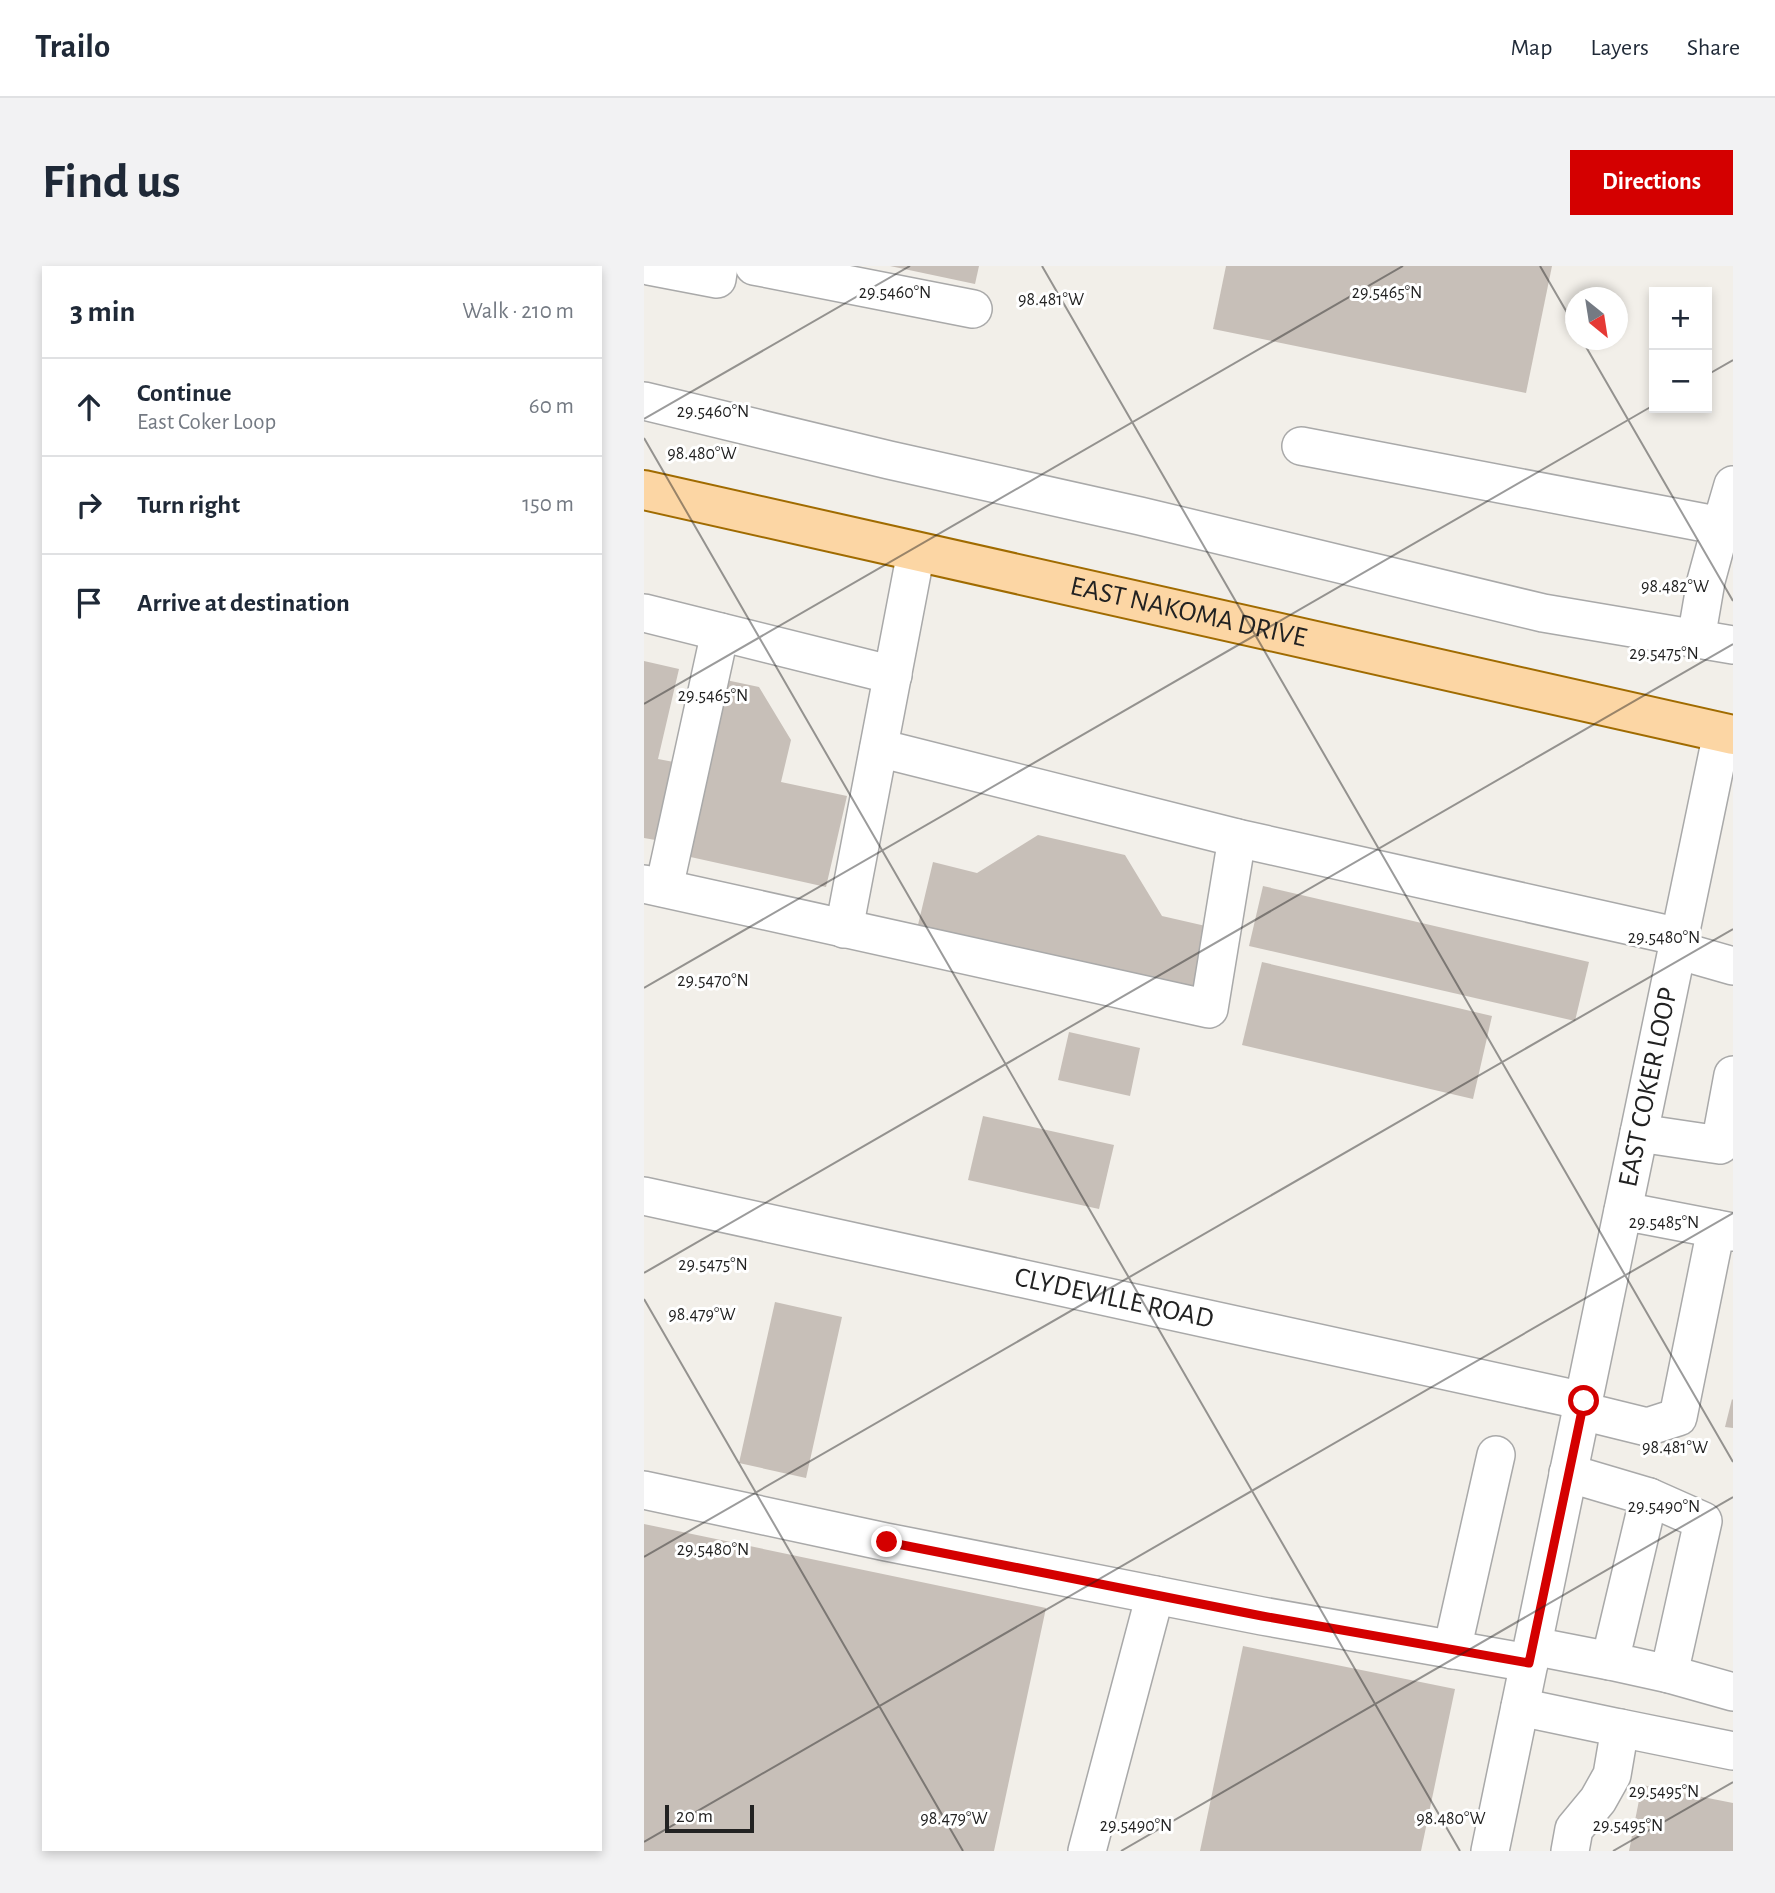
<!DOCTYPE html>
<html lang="en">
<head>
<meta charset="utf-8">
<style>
	body { margin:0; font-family:"Alegreya Sans",sans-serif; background:#f2f2f3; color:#1f2937 }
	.controls { position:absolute; right:21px; top:21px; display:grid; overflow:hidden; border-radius:0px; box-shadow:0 4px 10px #0003 }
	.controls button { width:63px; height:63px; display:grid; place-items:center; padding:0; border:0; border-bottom:2px solid #e0e1e3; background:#fff; color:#1f2937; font:35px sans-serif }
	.compass { position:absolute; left:921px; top:21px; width:63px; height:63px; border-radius:50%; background:#fff; box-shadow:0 4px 10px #0003; rotate:150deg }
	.scale { position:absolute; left:21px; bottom:18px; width:89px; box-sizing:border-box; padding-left:7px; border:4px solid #222; border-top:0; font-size:19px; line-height:24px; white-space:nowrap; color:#222; -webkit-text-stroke:5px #fff; paint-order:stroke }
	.stop { position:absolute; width:21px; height:21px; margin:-16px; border:5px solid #d40000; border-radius:50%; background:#fff }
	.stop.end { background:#d40000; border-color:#fff; box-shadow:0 2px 7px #0008 }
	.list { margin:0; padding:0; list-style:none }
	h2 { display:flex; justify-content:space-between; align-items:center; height:91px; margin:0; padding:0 28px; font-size:30px }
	h2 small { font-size:23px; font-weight:400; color:#747a83 }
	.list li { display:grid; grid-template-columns:46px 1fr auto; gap:21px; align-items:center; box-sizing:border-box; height:98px; padding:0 28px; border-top:2px solid #e0e1e3 }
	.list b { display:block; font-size:26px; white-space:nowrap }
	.list p { margin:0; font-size:23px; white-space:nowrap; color:#747a83 }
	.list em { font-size:23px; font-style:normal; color:#747a83 }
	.icon { flex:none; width:38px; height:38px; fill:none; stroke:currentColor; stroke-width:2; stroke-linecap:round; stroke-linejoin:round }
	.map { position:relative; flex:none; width:1089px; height:1585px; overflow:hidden; border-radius:0px }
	header { display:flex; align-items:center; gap:42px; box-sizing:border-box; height:98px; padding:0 35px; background:#fff; border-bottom:2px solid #e0e1e3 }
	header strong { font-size:33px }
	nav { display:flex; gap:38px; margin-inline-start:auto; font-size:24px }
	.intro { display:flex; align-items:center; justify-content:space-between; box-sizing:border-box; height:168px; padding:0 42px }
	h1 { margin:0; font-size:49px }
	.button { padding:18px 32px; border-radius:0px; background:#d40000; color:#fff; font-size:24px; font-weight:700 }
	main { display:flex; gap:42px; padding:0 42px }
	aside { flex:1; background:#fff; border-radius:0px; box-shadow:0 4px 10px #0003 }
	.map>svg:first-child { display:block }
	.building { fill:#c7bfb8 }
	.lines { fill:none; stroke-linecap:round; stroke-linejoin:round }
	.minor-casing { stroke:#a9a9a9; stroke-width:40 }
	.major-casing { stroke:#a06b00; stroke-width:42 }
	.minor { stroke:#fff; stroke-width:37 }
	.major { stroke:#fcd6a4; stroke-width:38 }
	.route { stroke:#d40000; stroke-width:9 }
	.ticks { fill:none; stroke:#222; stroke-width:2; stroke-opacity:0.45 }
	.labels { text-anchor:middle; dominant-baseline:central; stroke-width:6; stroke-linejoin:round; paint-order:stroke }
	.street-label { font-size:28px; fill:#222; stroke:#fff }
	.ticks-label { font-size:18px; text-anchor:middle; fill:#222; stroke:#fff; stroke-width:6; stroke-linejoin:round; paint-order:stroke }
</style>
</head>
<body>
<header>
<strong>Trailo</strong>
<nav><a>Map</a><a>Layers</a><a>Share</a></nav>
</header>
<div class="intro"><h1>Find us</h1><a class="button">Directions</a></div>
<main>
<aside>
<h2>3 min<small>Walk · 210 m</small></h2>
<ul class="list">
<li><svg class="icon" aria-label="ahead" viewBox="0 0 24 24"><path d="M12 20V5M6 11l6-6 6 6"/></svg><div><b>Continue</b><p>East Coker Loop</p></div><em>60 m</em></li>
<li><svg class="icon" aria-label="right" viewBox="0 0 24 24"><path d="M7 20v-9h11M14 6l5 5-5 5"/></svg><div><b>Turn right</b></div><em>150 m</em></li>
<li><svg class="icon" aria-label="arrive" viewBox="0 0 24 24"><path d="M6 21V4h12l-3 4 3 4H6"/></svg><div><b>Arrive at destination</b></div></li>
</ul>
</aside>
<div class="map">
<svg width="1089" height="1585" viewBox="0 0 1089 1585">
	<rect width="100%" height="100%" fill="#f2efe9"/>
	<g class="building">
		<path d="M246 0H335L331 18Z"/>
		<path d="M582 0H908L882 127 569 63Z"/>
		<path d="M0 395 35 403 14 493 35 497 17 575 0 572Z"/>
		<path d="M82 414 115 421 147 474 137 516 203 530 182 621 42 590Z"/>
		<path d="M394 569 481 589 518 650 566 661 550 728 273 663 289 596 333 607Z"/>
		<path d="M619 620 945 696 931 755 605 680Z"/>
		<path d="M618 696 848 750 829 833 598 779Z"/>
		<path d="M425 766 496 782 486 830 414 814Z"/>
		<path d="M339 850 470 879 455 943 324 914Z"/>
		<path d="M131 1036 198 1051 162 1212 95 1197Z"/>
		<path d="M1088 1133 1089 1134V1162L1081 1161Z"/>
		<path d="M0 1258 402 1342 350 1585H0Z"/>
		<path d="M599 1380 811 1423 777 1585H556Z"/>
		<path d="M998 1519 1089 1537V1585H985Z"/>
	</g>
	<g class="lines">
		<g class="minor-casing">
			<g id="minor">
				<path d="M5 0 73 13 75 0"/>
				<path d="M110 0 329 43"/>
				<path d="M0 135 245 194 496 250 899 347 1089 379"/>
				<path d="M657 180 1077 260 1062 315 1052 373"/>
				<path d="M1077 260 1089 219"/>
				<path d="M0 347 249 409"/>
				<path d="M235 482 593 572 1036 671"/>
				<path d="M0 618 565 743 593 572"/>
				<path d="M20 622 76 366"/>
				<path d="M200 663 272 286"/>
				<path d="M1033 684 1089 700"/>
				<path d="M995 867 1076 879 1089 809"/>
				<path id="s1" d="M0 930 940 1135"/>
				<path d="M979 945 1089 966"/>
				<path d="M938 1145 1003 1161 1034 1151 1072 963"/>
				<path d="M924 1207 1005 1231 1059 1255 1025 1408 1089 1426"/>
				<path d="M0 1224 242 1276 618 1350 885 1397"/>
				<path d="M1005 1231 966 1395 1025 1408"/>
				<path d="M889 1380 966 1395"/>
				<path d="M808 1384 852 1189"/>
				<path d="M876 1441 976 1462 968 1509 954 1534 930 1563 926 1585"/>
				<path d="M976 1462 1089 1485"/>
				<path d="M443 1585 511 1329"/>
				<path id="s2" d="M846 1585 1078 467"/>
			</g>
		</g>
		<g class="major-casing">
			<g id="major">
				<path id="s3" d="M0 224 1089 469"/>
			</g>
		</g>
		<use href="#minor" class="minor"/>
		<use href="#major" class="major"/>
	</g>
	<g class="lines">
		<path class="route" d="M243 1276 618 1350 885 1397 940 1135"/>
	</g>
	<path class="ticks" d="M398 0 1089 1196M896 0 932 62M938 74 1089 335M1063 109 1089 94M0 153 266 0M0 172 816 1585M0 438 759 0M0 722 1010 139M0 1007 1089 378M0 1033 319 1585M0 1291 1089 663M0 1576 1089 947M477 1585 1089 1231M969 1585 1089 1516"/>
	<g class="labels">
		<g class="street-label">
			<text stroke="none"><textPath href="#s3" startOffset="558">EAST NAKOMA DRIVE</textPath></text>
			<text stroke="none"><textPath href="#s2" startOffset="780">EAST COKER LOOP</textPath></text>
			<text stroke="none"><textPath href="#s1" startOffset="481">CLYDEVILLE ROAD</textPath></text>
		</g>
	</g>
	<g class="ticks-label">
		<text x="251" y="32">29.5460°N</text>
		<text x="743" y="32">29.5465°N</text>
		<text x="407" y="39">98.481°W</text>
		<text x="69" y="151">29.5460°N</text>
		<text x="58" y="193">98.480°W</text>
		<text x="1031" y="326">98.482°W</text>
		<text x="1020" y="393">29.5475°N</text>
		<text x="69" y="435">29.5465°N</text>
		<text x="1020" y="677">29.5480°N</text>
		<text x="69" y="720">29.5470°N</text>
		<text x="1020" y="962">29.5485°N</text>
		<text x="69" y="1004">29.5475°N</text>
		<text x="58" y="1054">98.479°W</text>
		<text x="1031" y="1187">98.481°W</text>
		<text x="1020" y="1246">29.5490°N</text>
		<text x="69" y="1289">29.5480°N</text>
		<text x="1020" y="1531">29.5495°N</text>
		<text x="310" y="1558">98.479°W</text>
		<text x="807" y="1558">98.480°W</text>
		<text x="492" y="1565">29.5490°N</text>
		<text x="984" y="1565">29.5495°N</text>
	</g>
</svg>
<div class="controls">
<button>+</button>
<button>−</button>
</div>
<svg class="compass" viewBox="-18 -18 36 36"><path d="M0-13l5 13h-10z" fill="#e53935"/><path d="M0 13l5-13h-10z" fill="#747a83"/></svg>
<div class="scale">20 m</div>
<div class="stop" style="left:940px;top:1135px"></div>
<div class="stop end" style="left:243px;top:1276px"></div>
</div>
</main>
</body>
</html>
